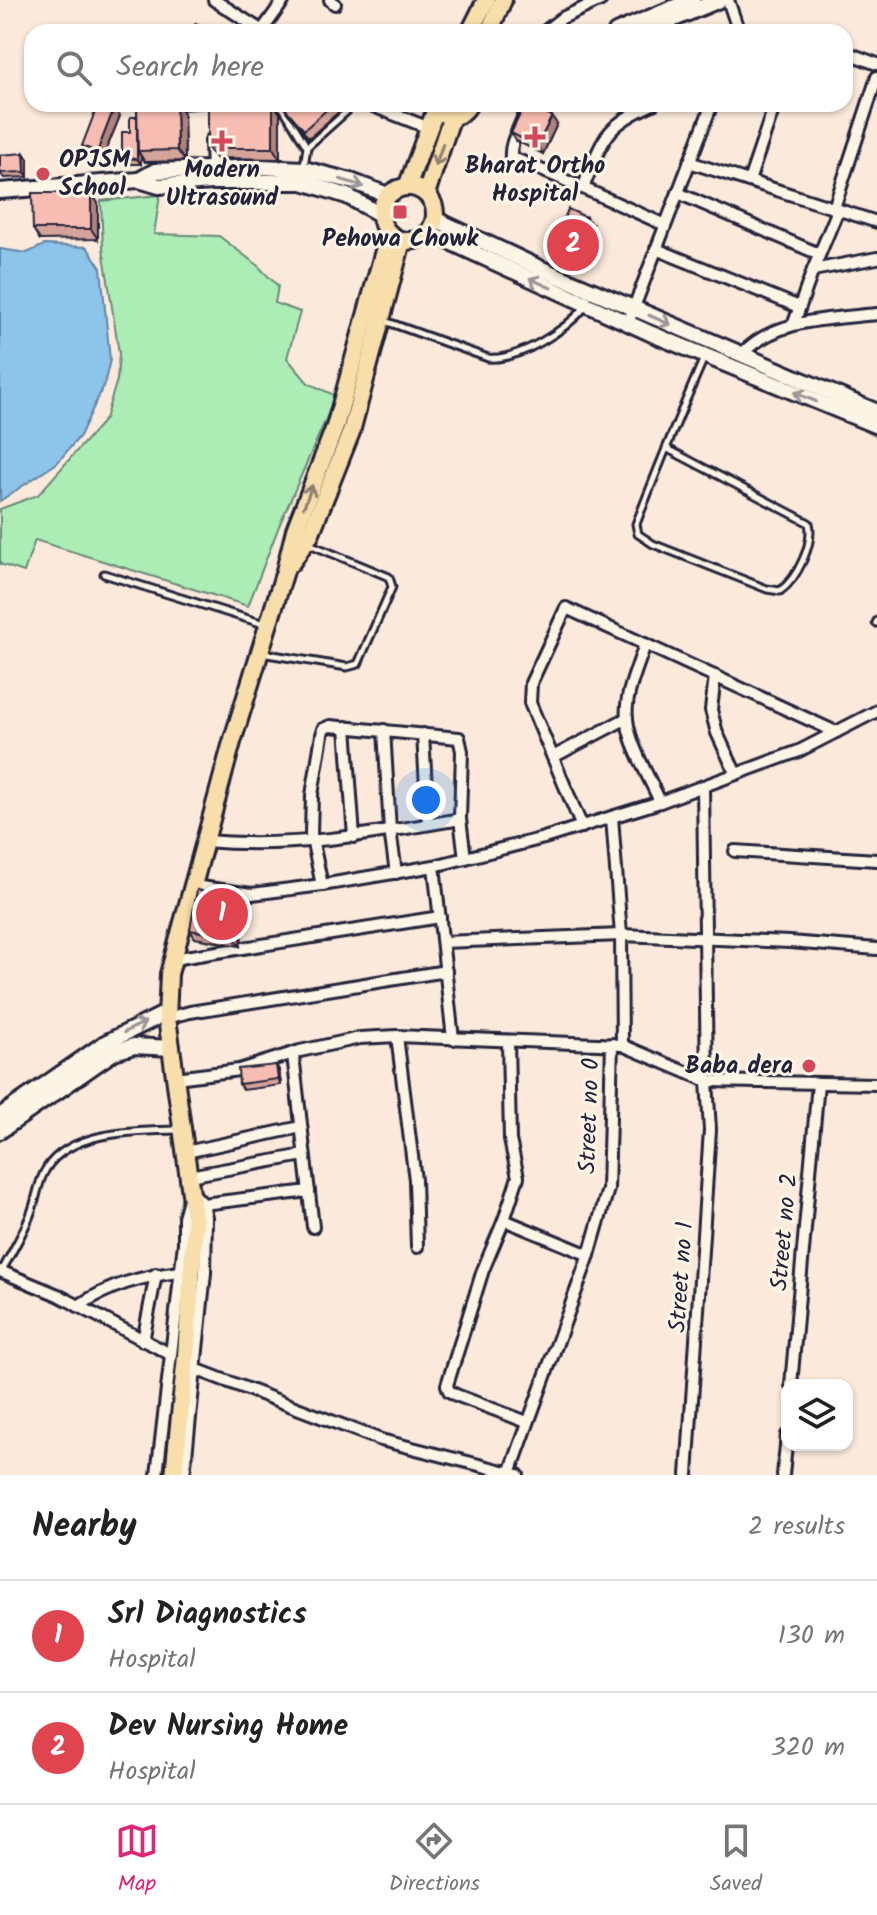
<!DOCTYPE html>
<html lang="en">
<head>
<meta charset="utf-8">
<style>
	body { margin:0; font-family:Kalam,sans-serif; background:#f2f2f2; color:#222 }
	.controls { position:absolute; right:24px; bottom:24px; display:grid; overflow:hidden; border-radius:16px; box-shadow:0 2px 6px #0004 }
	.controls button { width:72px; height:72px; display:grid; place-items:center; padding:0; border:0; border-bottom:2px solid #e0e0e0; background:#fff; color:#222; font:40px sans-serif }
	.you { position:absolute; left:426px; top:800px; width:28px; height:28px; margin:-20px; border:6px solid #fff; border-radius:50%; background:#1a73e8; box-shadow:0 0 0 12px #1a73e833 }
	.badge { display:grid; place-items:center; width:52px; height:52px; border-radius:50%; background:#db2777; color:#fff; font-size:26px; font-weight:700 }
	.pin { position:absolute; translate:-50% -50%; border:4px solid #fff; box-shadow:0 2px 8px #0006 }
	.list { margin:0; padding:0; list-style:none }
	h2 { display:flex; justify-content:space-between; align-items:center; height:104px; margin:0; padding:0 32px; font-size:34px }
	h2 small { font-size:26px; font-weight:400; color:#767676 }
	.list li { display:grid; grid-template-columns:52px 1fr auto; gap:24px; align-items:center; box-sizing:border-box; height:112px; padding:0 32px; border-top:2px solid #e0e0e0 }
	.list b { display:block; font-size:30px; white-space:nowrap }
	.list p { margin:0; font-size:26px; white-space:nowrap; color:#767676 }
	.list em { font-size:26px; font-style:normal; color:#767676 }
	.icon { flex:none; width:44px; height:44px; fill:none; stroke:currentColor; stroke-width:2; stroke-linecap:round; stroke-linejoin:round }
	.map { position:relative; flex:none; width:877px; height:1475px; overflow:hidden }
	.search { position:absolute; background:#fff; box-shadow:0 2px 6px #0004; left:24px; right:24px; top:24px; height:88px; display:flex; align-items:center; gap:20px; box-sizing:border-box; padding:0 28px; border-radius:24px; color:#767676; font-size:30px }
	.sheet { height:328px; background:#fff }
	nav { display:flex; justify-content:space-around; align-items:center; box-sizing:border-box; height:112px; border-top:2px solid #e0e0e0; background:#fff; font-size:22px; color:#767676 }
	nav a { display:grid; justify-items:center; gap:4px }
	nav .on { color:#db2777 }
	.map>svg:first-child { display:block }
	.green { fill:#acedb6; stroke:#678878; stroke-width:2 }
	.water { fill:#8cc4ea; stroke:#6283a4; stroke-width:2 }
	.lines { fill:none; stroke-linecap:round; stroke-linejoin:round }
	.service-casing { stroke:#22223b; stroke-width:11 }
	.minor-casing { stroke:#22223b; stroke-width:16 }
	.tertiary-casing { stroke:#22223b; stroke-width:20 }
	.secondary-casing { stroke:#22223b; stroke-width:20 }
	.primary-casing { stroke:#22223b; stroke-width:22 }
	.service { stroke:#fcf5e5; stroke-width:5 }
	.minor { stroke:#fcf5e5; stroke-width:10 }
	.tertiary { stroke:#fcf5e5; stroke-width:14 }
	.secondary { stroke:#fcf5e5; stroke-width:14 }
	.primary { stroke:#f8deab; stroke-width:16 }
	.wall { fill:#d5a399; stroke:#22223b; stroke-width:2 }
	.shaded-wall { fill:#ae847d; stroke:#22223b; stroke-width:2 }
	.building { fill:#f8bdb2; stroke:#22223b; stroke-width:2 }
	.oneway { stroke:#8d8073 }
	.oneway2 { stroke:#9a9698 }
	.poi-dot { fill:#d1495b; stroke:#fcf5e5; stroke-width:3 }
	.labels { text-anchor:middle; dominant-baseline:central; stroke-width:6; stroke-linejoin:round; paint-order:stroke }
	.poi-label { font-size:24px; font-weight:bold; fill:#22223b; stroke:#fcf5e5 }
	.street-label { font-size:24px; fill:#22223b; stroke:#fcf5e5 }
</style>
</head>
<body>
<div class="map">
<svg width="877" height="1475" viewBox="0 0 877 1475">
	<rect width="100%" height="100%" fill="#fbeadb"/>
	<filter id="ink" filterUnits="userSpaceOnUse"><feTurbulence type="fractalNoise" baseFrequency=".0125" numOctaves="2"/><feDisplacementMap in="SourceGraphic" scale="16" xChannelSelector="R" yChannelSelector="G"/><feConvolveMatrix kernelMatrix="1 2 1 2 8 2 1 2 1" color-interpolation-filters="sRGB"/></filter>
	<g filter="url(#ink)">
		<path class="green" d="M160 195 154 234 219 236 257 265 278 286 275 303 300 312 287 358 308 383 336 396 279 526 248 606 35 540 24 572 0 564V509L38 495 105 419 117 380 119 353 103 248 101 201Z"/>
		<path class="water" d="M44 245 87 247 101 268 110 360 104 385 80 436 57 463 0 501V249L27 253Z"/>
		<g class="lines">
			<g class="service-casing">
				<g id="service">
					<path d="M278 104 283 108 307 147 304 166"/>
					<path d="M172 106 202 104"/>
					<path d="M307 147 355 104"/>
					<path d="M382 320 488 358C518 361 566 330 585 307"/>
					<path d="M666 448 809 523C814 544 797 579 780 591L767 589 653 544 638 534 636 524C658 468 680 413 704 358"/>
					<path d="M104 574 264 624"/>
					<path d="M876 623 877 621"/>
					<path d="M261 653 347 667 358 664 392 587 389 577 307 543"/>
					<path d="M2 1271C12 1251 25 1231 32 1210 37 1197 38 1181 46 1169 70 1130 138 1131 177 1130"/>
				</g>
			</g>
			<g class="minor-casing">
				<g id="minor">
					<path d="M214 0 264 32"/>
					<path d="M330 0 335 4"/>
					<path d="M728 0 739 32"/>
					<path d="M261 32 284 0"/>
					<path d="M544 32 562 18 601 0"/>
					<path d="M845 52 877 64"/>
					<path d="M368 104 429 128"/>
					<path d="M527 104C525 122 509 139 511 157L583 188"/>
					<path d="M653 104C603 126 603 140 583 188L665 225"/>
					<path d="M211 140 212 176"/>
					<path d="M689 162 877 222"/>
					<path d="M749 181 775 104"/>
					<path d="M678 193 819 254"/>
					<path d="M834 208 877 77"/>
					<path d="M656 249 799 307"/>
					<path d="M813 270 877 258"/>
					<path d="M628 323 712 104"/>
					<path d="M794 323 813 270 838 210"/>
					<path d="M741 355C775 318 830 319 877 314"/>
					<path d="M645 644C638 667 624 695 627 719 630 747 649 776 660 802"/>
					<path d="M715 676 711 710 717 733 736 774"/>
					<path d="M346 727 354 837"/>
					<path d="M384 730 390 830 396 873"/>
					<path d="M423 734 428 824"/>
					<path d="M553 757 627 718"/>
					<path d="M612 817 621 935 622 1045"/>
					<path d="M582 827 530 703 531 683 566 608 836 732"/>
					<path d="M205 841C294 849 373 834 460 819"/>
					<path d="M735 851 877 860"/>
					<path d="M434 866 453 1039"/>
					<path d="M322 885 311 834 312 795 323 729 330 726 459 738 462 751 460 819 465 858"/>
					<path d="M193 886 252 894 322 885 434 866 544 838 660 802 799 751 877 711"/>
					<path d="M443 942 621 935 790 942 877 949"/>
					<path d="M173 959 440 917"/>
					<path d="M167 1018 190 1012 446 971"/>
					<path d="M397 1036 415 1180 417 1247"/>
					<path d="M508 1041 510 1140 518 1177 504 1220 483 1270 447 1385 449 1391 456 1395 527 1422"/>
					<path d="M293 1055 313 1227"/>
					<path d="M176 1078 239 1070 300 1051 360 1038 397 1036 622 1045 707 1081 877 1084"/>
					<path d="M186 1152 301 1127"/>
					<path d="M189 1176 304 1155"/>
					<path d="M203 1204 309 1191"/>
					<path d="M504 1220 589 1255"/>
					<path d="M0 1271 58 1295 170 1354"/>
					<path d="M78 1306C110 1285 142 1276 180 1272"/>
					<path d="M143 1341 156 1274"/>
					<path d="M195 1369 381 1440 518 1475"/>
					<path d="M791 1385 818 1083"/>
					<path d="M510 1473 589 1255 608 1189 612 1044"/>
					<path d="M157 1475 184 1243V1217L189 1199"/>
					<path d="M184 1475 205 1273 206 1217 203 1204 192 1192"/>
					<path d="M687 1475 710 1130 707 1081 703 786"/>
					<path d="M783 1475 787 1435"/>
				</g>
			</g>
			<g class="tertiary-casing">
				<g id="tertiary">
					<path d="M0 1116 105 1043 168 1012"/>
					<path d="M0 1131 114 1052 134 1046 172 1048"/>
				</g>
			</g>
			<g class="secondary-casing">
				<g id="secondary">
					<path d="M616 32 692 0"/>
					<path d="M643 32 719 0"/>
					<path d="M139 180 155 171 261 167 304 169 351 181 388 195"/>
					<path d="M0 191 139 180 159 186 212 182H303L347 196 381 215"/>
					<path d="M435 219 542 269 877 412"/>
					<path d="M428 232 652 334 877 426"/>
				</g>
			</g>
			<g class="primary-casing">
				<g id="primary">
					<path d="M470 32 486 0"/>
					<path d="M489 32 503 0"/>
					<path d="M444 114C455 118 464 114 469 104"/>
					<circle cx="408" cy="214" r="27"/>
					<path d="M407 187 437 106"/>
					<path d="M426 194 452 116"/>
					<path d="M291 563 310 535 351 432 402 241"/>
					<path d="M174 1475 186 1356 195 1223 167 1018 169 974 232 742 285 571 295 530 335 427 389 233"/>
				</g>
			</g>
			<use href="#service" class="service"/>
			<use href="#minor" class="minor"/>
			<use href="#tertiary" class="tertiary"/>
			<use href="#secondary" class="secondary"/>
			<use href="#primary" class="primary"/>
		</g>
		<g class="wall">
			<path d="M137 104H178L184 113 185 161 145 162 141 156V164H126L122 158 130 132 137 117Z"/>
			<path d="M208 104H274L280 113V159L215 158 208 148Z"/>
			<path d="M285 104H340L343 108 309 138 288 114 283 106Z"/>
			<path d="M114 108 120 116 102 160 87 154 82 146Z"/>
			<path d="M557 124 543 154 516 141 511 133Z"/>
			<path d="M24 153 28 159V177L4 178 0 173Z"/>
			<path d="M91 193 98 203V239L40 240 33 229Z"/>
			<path d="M592 225 574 267 556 259 551 251Z"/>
			<path d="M247 907 240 946 195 938 190 930Z"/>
			<path d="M276 1065 279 1070 281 1085 243 1090 239 1084Z"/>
		</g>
		<g class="shaded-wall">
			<path d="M176 104 184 113 185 161 177 150Z"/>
			<path d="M273 104 280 113V159L273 148Z"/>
			<path d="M114 108 120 116 102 160 97 152Z"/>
			<path d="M552 116 557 124 543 154 537 146Z"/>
			<path d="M138 151 141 156V164L137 159Z"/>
			<path d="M24 153 28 159V177L25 172Z"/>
			<path d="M91 193 98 203V239L91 229Z"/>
			<path d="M586 217 592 225 574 267 569 259Z"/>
			<path d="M242 899 247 907 240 946 234 938Z"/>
			<path d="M276 1065 279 1070 281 1085 278 1079Z"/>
		</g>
		<g class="building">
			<path d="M196 23 208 32H190Z"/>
			<path d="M98 104H103L114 108 97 152 82 146Z"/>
			<path d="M137 104H176L177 150 138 151Z"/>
			<rect x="208" y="104" width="65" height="44"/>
			<path d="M285 104H333L304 130 283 106Z"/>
			<path d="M525 104H528L552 116 537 146 511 133Z"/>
			<path d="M130 117H137V159L122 158V132H130Z"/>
			<path d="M24 153 25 172 0 173V155Z"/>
			<path d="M32 193H91V229H33Z"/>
			<path d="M568 209 586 217 569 259 551 251Z"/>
			<path d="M197 890 242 899 234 938 190 930Z"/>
			<path d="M276 1065 278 1079 239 1084 238 1069Z"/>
		</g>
		<defs><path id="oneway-shaft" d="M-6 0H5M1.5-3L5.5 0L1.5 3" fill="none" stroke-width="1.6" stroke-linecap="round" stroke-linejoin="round" transform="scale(2)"/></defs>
		<g class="oneway">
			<use href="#oneway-shaft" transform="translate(439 155) rotate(109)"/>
			<use href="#oneway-shaft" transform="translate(308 496) rotate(-69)"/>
		</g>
		<g class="oneway2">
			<use href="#oneway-shaft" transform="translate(352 183) rotate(18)"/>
			<use href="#oneway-shaft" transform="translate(540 283) rotate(-156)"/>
			<use href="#oneway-shaft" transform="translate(660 320) rotate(23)"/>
			<use href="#oneway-shaft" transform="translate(805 397) rotate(-158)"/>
			<use href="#oneway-shaft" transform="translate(135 1027) rotate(-26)"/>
		</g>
	</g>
	<g class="poi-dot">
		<path d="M531 125h8v8h8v8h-8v8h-8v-8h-8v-8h8z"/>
		<path d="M218 129h8v8h8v8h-8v8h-8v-8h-8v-8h8z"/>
		<circle cx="43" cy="174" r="8"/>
		<rect x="392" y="204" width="16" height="16" rx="4"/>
		<circle cx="809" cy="1066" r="8"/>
	</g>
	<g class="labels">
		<g class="poi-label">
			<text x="59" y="160" text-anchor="start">OPJSM<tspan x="59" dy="28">School</tspan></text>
			<text x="535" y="166">Bharat Ortho<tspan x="535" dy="28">Hospital</tspan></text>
			<text x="222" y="170">Modern<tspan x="222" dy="28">Ultrasound</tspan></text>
			<text x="400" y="239">Pehowa Chowk</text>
			<text x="793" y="1066" text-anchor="end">Baba dera</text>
		</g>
		<g class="street-label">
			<text transform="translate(590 1116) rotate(-88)">Street no 0</text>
			<text transform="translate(785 1232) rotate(-85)">Street no 2</text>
			<text transform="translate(682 1277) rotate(-86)">Street no 1</text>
		</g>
	</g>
</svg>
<div class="controls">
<button><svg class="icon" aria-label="layers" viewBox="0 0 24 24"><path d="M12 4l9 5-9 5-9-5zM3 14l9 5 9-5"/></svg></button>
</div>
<div class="you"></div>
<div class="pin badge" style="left:222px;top:914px;background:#e0444e">1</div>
<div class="pin badge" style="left:573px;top:245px;background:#e0444e">2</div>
<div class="search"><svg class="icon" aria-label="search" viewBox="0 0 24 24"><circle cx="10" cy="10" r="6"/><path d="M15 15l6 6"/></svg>Search here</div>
</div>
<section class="sheet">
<h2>Nearby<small>2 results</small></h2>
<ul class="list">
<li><span class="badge" style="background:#e0444e">1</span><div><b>Srl Diagnostics</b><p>Hospital</p></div><em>130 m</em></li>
<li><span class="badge" style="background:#e0444e">2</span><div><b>Dev Nursing Home</b><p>Hospital</p></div><em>320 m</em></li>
</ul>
</section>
<nav>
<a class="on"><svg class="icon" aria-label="map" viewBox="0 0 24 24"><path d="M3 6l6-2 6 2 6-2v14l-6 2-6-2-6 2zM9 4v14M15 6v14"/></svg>Map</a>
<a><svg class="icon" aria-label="directions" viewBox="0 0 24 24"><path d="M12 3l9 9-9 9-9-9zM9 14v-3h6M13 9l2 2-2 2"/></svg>Directions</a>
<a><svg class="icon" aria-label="saved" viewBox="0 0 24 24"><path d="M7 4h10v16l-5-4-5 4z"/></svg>Saved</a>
</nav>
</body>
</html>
